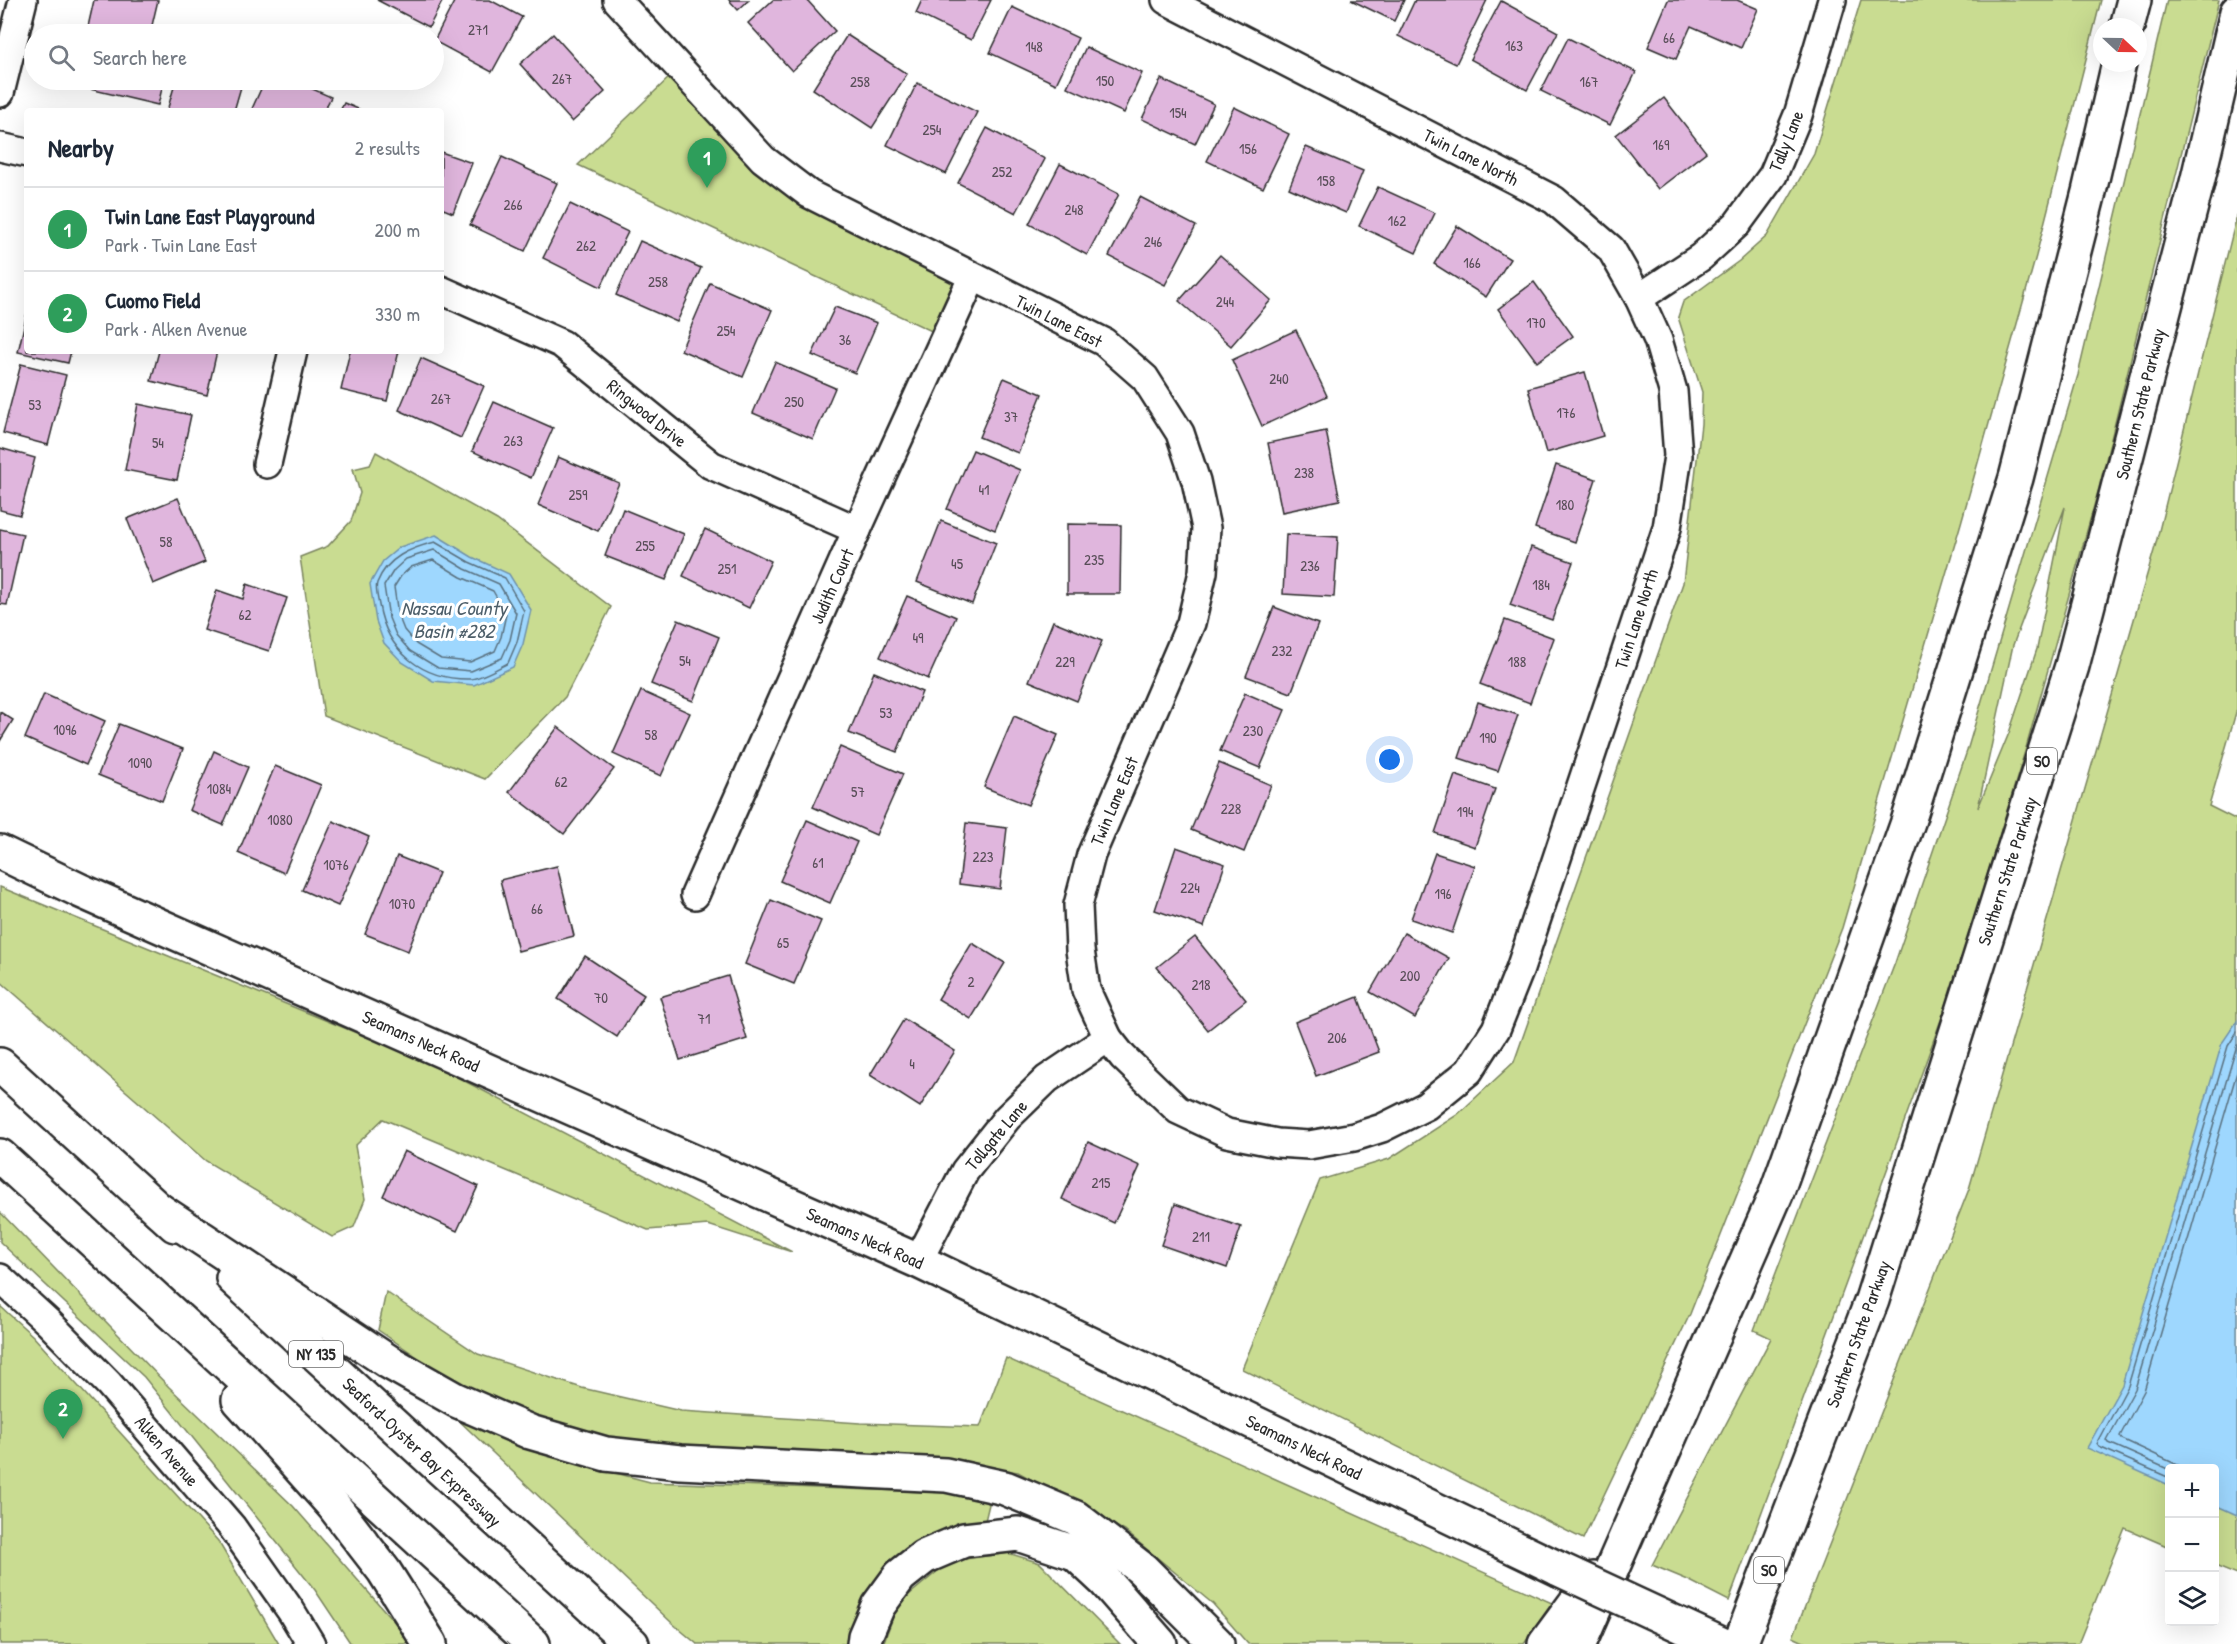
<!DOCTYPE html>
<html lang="en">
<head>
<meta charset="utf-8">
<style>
	body { margin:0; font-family:"Patrick Hand",sans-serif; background:#f2f2f3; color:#1f2937 }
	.controls { position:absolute; right:18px; bottom:18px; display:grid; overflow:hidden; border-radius:6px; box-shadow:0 6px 24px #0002 }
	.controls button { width:54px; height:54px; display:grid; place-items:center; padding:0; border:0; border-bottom:2px solid #e0e1e3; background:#fff; color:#1f2937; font:30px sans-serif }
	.compass { position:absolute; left:2093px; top:18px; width:54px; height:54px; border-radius:50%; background:#fff; box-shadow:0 6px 24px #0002; rotate:112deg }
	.you { position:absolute; left:1390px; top:760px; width:21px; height:21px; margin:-15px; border:4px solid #fff; border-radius:50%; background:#1a73e8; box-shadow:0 0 0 9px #1a73e833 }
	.badge { display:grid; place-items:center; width:39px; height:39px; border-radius:50%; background:#d1495b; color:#fff; font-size:20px; font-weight:700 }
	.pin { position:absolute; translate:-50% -50px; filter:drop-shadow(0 2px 3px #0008) }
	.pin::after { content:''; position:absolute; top:32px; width:21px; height:18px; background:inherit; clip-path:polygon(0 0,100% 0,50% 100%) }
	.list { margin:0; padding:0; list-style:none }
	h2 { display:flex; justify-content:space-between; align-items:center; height:78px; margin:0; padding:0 24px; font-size:26px }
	h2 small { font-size:20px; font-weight:400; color:#747a83 }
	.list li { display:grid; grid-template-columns:39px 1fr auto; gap:18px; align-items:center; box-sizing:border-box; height:84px; padding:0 24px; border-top:2px solid #e0e1e3 }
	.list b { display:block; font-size:22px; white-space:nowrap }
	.list p { margin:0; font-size:20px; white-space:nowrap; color:#747a83 }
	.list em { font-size:20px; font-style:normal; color:#747a83 }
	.icon { flex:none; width:33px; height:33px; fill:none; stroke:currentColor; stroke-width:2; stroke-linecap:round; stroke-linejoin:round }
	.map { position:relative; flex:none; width:2237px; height:1644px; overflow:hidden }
	.search { position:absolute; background:#fff; box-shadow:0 6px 24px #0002; left:24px; top:24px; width:420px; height:66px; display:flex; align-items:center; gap:15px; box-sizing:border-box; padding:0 21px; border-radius:33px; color:#747a83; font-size:22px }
	.panel { position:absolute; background:#fff; box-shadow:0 6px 24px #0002; left:24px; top:108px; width:420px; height:246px; border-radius:6px }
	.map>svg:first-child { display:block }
	.green { fill:#c9dc91; stroke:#7a845e; stroke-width:1.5; fill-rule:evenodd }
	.water { fill:#9ed7fe; stroke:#7092aa; stroke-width:1.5 }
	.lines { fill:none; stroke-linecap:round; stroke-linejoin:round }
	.shore { stroke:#59707f; stroke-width:1.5 }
	.building { fill:#e0b6dd; stroke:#2b2b2b; stroke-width:1.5 }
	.street-casing { stroke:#2b2b2b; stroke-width:32 }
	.secondary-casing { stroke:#2b2b2b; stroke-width:38 }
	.highway-casing { stroke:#2b2b2b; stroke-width:38 }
	.street { stroke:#fff; stroke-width:27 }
	.secondary { stroke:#fff; stroke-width:33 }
	.highway { stroke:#fff; stroke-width:33 }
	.secondary-bridge-casing { stroke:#2b2b2b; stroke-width:38; stroke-linecap:butt }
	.secondary-bridge { stroke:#fff; stroke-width:33 }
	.labels { text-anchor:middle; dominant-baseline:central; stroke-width:6; stroke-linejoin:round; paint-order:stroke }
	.number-label { font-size:15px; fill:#584e58 }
	.shield { fill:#fff; stroke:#6b6b6b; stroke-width:1.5 }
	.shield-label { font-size:16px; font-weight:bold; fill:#2b2b2b }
	.street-label { font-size:18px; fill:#2b2b2b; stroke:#fff }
	.water-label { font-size:20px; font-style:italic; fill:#4e5f6a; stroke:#fff }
</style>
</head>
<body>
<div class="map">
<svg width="2237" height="1644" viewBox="0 0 2237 1644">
	<rect width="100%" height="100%" fill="#fff"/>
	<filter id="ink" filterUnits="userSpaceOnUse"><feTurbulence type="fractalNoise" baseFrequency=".0167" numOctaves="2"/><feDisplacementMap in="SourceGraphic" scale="12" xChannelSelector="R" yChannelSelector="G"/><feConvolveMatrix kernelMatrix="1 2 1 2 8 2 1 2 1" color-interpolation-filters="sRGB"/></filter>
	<g filter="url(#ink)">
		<g class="green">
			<path d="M1861 0H2101L2036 256 1961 523 1842 928 1690 1314 1583 1539 1242 1369 1320 1180 1389 1159 1457 1115 1514 1062 1683 583 1701 424 1702 392 1678 317 1683 302 1739 261 1767 236 1814 154Z"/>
			<path d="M2167 0H2219L2099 488 2026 748 1956 978 1857 1253 1729 1601 1688 1580 1652 1565 1771 1338 1754 1330 1895 963 1967 751 2078 375ZM2065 507 2037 649 2009 733 1978 808 2013 645Z"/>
			<path d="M675 72 752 160 963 281 938 334 578 165Z"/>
			<path d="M2237 215V709L2209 806 2237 820V1575L2215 1566 2214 1468H2170L2169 1547 2125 1528 2078 1644H1808L1793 1637 1969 1189 2155 547Z"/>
			<path d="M376 452 497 520 611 607 565 697 485 779 324 716 300 557 328 546 351 521 360 493 353 469 370 465Z"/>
			<path d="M0 887 430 1063 792 1252 708 1225 648 1230 383 1119 355 1146 365 1199 354 1227 332 1237 206 1161 0 981Z"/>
			<path d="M0 1212 169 1387 293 1506 404 1633 409 1644H351L315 1590 144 1377 0 1242Z"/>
			<path d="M386 1292 478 1354 582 1388 681 1411 860 1423 980 1427 1006 1358 1552 1603 1524 1644H1248L1213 1604 1125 1531 1018 1472 922 1458 661 1451 569 1427 473 1395 378 1330Z"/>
			<path d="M0 1306 33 1336 218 1541 279 1644H0Z"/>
			<path d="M451 1413 535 1452 650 1482 957 1493 990 1500 985 1521 927 1536 867 1597 853 1644H697L672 1623Z"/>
			<path d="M1008 1553 1040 1563 1120 1644H883L898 1604 950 1561Z"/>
		</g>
		<g class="water">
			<path d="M436 535 472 557 509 574 531 610 523 644 513 667 474 685 433 681 402 662 384 643 376 621 370 584 383 561 400 547Z"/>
			<path d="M2237 1021V1515L2215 1505 2214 1468H2170L2169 1485 2087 1448 2122 1385 2222 1043Z"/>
		</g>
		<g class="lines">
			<g class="shore">
				<path d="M435 542 469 562 505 578 524 611 517 642 508 663C498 668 482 678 470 679 423 680 387 652 379 605 378 599 375 589 377 583 387 557 411 548 435 542Z"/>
				<path d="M434 550 465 569 499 584 516 613 510 640 502 658 471 671 438 668 410 651 396 635 389 618 384 586 394 570 406 559Z"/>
				<path d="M433 560 461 577 493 591 506 614 501 637 495 651 470 662 441 659 416 644 404 630 398 615 394 587 401 576 411 567Z"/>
				<path d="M2184 1468 2122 1439 2120 1436 2144 1391 2237 1072"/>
				<path d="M2170 1470 2109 1443 2107 1440 2135 1389 2237 1045"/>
				<path d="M2170 1478 2099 1447 2097 1444 2128 1386 2228 1046 2237 1032"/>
			</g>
		</g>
		<g class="building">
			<path d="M94 0H158L150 34H100L87 31Z"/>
			<path d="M377 0H443L429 27Z"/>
			<path d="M455 0H490L522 17 492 72 434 41Z"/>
			<path d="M729 0H749L738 10Z"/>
			<path d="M773 0H807L835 31 792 71 748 23Z"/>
			<path d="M922 0H991L971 40 916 13Z"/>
			<path d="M1351 0H1404L1394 21Z"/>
			<path d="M1415 0H1487L1456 64 1398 36Z"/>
			<path d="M1668 0H1737L1758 9 1741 48 1691 26 1676 59 1648 47Z"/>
			<path d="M1501 1 1558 32 1527 90 1470 59Z"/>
			<path d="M1012 7 1078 38 1056 84 990 53Z"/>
			<path d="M553 34 605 92 572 122 520 64Z"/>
			<path d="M847 35 907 74 872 128 813 89Z"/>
			<path d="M1568 38 1636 72 1610 125 1541 91Z"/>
			<path d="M1086 47 1142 73 1124 113 1067 87Z"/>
			<path d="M1161 79 1214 104 1195 144 1142 119Z"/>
			<path d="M78 80H164L158 105 77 86Z"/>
			<path d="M176 80H243L234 111H167Z"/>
			<path d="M265 80H292L331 97 324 111H251Z"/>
			<path d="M917 83 977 112 946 174 887 145Z"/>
			<path d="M1664 98 1706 152 1658 189 1616 135Z"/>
			<path d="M344 103 363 111H340Z"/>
			<path d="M1234 107 1289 134 1263 188 1207 161Z"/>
			<path d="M987 128 1045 159 1016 213 958 183Z"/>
			<path d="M1306 147 1363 171 1346 213 1289 188Z"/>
			<path d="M441 152 472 163 453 213 441 208Z"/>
			<path d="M502 157 557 183 525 251 470 225Z"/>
			<path d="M1060 164 1119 194 1087 255 1029 224Z"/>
			<path d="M1378 187 1435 213 1416 253 1359 226Z"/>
			<path d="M1140 197 1196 226 1165 285 1109 256Z"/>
			<path d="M570 204 628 232 601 287 543 258Z"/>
			<path d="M1457 226 1510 259 1486 297 1434 264Z"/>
			<path d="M640 241 701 268 677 322 616 295Z"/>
			<path d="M1220 255 1271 300 1231 346 1179 301Z"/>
			<path d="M1534 282 1573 336 1537 362 1498 309Z"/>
			<path d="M710 283 772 310 743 377 681 350Z"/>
			<path d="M835 307 877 323 855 373 812 355Z"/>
			<path d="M27 313V351H71L68 363 18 352Z"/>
			<path d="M1296 330 1327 396 1262 426 1232 360Z"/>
			<path d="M159 351H217L207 395 151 381Z"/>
			<path d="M350 351H399L387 401 341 390Z"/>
			<path d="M421 358 484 386 461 438 399 410Z"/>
			<path d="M775 362 835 388 813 439 753 413Z"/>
			<path d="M21 364 66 375 48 445 3 433Z"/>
			<path d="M1585 372 1603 436 1546 453 1528 388Z"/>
			<path d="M1004 378 1042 394 1018 453 979 437Z"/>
			<path d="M494 402 553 428 531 478 472 451Z"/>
			<path d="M138 404 191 415 177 480 125 470Z"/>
			<path d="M1326 431 1340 500 1282 512 1268 443Z"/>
			<path d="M0 448 35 458 20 515 0 510Z"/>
			<path d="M973 450 1020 470 995 530 947 509Z"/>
			<path d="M558 457 619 483 598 531 538 505Z"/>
			<path d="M1556 465 1596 479 1575 542 1535 528Z"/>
			<path d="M178 498 205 562 153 584 127 519Z"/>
			<path d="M623 509 684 534 666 580 605 556Z"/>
			<path d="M941 521 996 543 972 604 917 582Z"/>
			<path d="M1067 524 1121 525 1120 594H1067Z"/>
			<path d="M0 529 23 534 7 605 0 604Z"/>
			<path d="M705 529 771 561 749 608 683 576Z"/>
			<path d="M1286 534 1338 537 1334 597 1283 594Z"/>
			<path d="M1531 547 1573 562 1552 620 1510 605Z"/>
			<path d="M247 584 287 598 269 651 204 630 217 590 243 599Z"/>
			<path d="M907 596 956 617 928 679 880 657Z"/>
			<path d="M1274 607 1318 624 1291 693 1246 676Z"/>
			<path d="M678 620 719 637 693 701 651 684Z"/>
			<path d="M1505 620 1554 638 1530 703 1480 684Z"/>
			<path d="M1053 621 1102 641 1077 701 1029 681Z"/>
			<path d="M874 672 922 692 897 752 849 733Z"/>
			<path d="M641 691 690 713 661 776 613 754Z"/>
			<path d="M1245 693 1285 710 1260 768 1220 751Z"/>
			<path d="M44 694 105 721 86 765 25 738Z"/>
			<path d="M1478 702 1518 715 1498 771 1459 758Z"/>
			<path d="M0 712 13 720 0 741Z"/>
			<path d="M1014 716 1058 735 1028 805 984 787Z"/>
			<path d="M119 724 183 749 162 801 98 775Z"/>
			<path d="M558 727 614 769 564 834 509 792Z"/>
			<path d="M840 747 903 774 876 835 813 807Z"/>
			<path d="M214 751 248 767 223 825 189 810Z"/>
			<path d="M1219 763 1271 785 1244 852 1191 830Z"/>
			<path d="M275 766 321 785 284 873 238 853Z"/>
			<path d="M1455 775 1495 789 1475 847 1435 833Z"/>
			<path d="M807 820 857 842 830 903 780 881Z"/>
			<path d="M333 821 369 837 338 906 302 890Z"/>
			<path d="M966 823 1007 828 1000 889 959 884Z"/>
			<path d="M1176 847 1225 864 1204 927 1155 910Z"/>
			<path d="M1435 853 1475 866 1452 933 1411 919Z"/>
			<path d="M397 856 439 873 408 951 365 934Z"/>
			<path d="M557 866 574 936 518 951 500 880Z"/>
			<path d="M771 900 821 921 794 984 745 964Z"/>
			<path d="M1404 933 1449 958 1415 1018 1370 992Z"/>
			<path d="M1195 937 1246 1000 1208 1030 1157 967Z"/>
			<path d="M972 943 1005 963 971 1019 938 999Z"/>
			<path d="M585 956 644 995 617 1037 558 999Z"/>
			<path d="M728 976 747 1039 680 1060 660 997Z"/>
			<path d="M1358 997 1379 1052 1316 1076 1295 1022Z"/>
			<path d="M904 1019 955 1051 920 1107 870 1075Z"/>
			<path d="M1088 1142 1140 1166 1114 1223 1062 1199Z"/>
			<path d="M404 1151 478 1186 457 1231 383 1196Z"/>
			<path d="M1175 1204 1241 1227 1227 1268 1161 1245Z"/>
		</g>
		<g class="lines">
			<g class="street-casing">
				<g id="street">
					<path d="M617 0 763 159 809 194 1104 342 1145 378 1180 433 1196 481 1206 528 1203 572 1191 623 1091 855 1078 905 1080 950 1086 990 1108 1038 1123 1057 1178 1110 1227 1133 1277 1143 1309 1145 1354 1137 1382 1128 1426 1106 1469 1071 1496 1029 1520 969 1667 528 1678 456 1673 391 1658 340 1639 298 1611 249 1554 200 1166 0"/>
					<path d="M0 93 23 0"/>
					<path d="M0 147 27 153"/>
					<path d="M441 290 562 344 711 465 857 530"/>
					<path d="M1639 298 1701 257 1737 224 1773 175 1798 115 1832 0"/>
					<path d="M267 464 293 351"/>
					<path d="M695 895 857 530 972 278"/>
					<path d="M918 1261 965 1171 1007 1118 1047 1079 1108 1038"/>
					<path d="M0 1278 49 1323 109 1384 232 1527 291 1611 311 1644"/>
				</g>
			</g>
			<g class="secondary-casing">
				<path id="secondary" d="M0 852 81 891 918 1261 1559 1569"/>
			</g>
			<g class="highway-casing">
				<g id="highway">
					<path d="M2127 27 2134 0"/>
					<path d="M0 1065 175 1225"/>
					<path d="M0 1156 533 1644"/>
					<path d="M159 1210 389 1362 456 1400 530 1432 606 1454 680 1462 946 1475 1005 1488 1076 1518 1142 1569 1217 1644"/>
					<path d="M233 1278 632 1644"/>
					<path d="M239 1400 333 1505 384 1571 430 1644"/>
					<path d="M864 1644 865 1636 878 1606 900 1576 924 1557 964 1540 1018 1534 1075 1553 1105 1581 1160 1644"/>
					<path d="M1545 1644 1593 1579"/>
					<path d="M1579 1644 1776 1194 1908 822 2016 478 2089 192 2119 63"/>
					<path d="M1740 1644 1872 1300 2072 666 2197 183 2237 12"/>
				</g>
			</g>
			<use href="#street" class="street"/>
			<use href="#secondary" class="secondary"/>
			<use href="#highway" class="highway"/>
			<g class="secondary-bridge-casing">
				<path id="secondary-bridge" d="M1559 1569 1721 1644"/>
			</g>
			<use href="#secondary-bridge" class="secondary-bridge"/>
		</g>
	</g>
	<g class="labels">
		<g class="number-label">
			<text x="478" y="29">271</text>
			<text x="1669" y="37">66</text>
			<text x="1514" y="45">163</text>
			<text x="1034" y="46">148</text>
			<text x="562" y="78">267</text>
			<text x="1105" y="80">150</text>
			<text x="860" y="81">258</text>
			<text x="1589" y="81">167</text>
			<text x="1178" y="112">154</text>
			<text x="932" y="129">254</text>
			<text x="1661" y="144">169</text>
			<text x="1248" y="148">156</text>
			<text x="1002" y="171">252</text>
			<text x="1326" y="180">158</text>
			<text x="513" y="204">266</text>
			<text x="1074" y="209">248</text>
			<text x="1397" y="220">162</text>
			<text x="1153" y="241">246</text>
			<text x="586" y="245">262</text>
			<text x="1472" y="262">166</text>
			<text x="658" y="281">258</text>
			<text x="1225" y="301">244</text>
			<text x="1536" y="322">170</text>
			<text x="726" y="330">254</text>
			<text x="845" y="339">36</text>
			<text x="1279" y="378">240</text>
			<text x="441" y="398">267</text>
			<text x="794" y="401">250</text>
			<text x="35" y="404">53</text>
			<text x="1566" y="412">176</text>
			<text x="1011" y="416">37</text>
			<text x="513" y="440">263</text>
			<text x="158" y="442">54</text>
			<text x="1304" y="472">238</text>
			<text x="984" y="489">41</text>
			<text x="578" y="494">259</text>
			<text x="1565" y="504">180</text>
			<text x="166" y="541">58</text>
			<text x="645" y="545">255</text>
			<text x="1094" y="559">235</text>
			<text x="957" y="563">45</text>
			<text x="1310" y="565">236</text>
			<text x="727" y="568">251</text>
			<text x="1541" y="584">184</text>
			<text x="245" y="614">62</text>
			<text x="918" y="637">49</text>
			<text x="1282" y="650">232</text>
			<text x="685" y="660">54</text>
			<text x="1065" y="661">229</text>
			<text x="1517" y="661">188</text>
			<text x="886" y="712">53</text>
			<text x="65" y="729">1096</text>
			<text x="1253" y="730">230</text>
			<text x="651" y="734">58</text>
			<text x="1488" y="737">190</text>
			<text x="140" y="762">1090</text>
			<text x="561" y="781">62</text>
			<text x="219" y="788">1084</text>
			<text x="858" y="791">57</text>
			<text x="1231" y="808">228</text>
			<text x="1465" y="811">194</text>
			<text x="280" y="819">1080</text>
			<text x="983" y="856">223</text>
			<text x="818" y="862">61</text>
			<text x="336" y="864">1076</text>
			<text x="1190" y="887">224</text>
			<text x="1443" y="893">196</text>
			<text x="402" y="903">1070</text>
			<text x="537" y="908">66</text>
			<text x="783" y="942">65</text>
			<text x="1410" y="975">200</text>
			<text x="971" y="981">2</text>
			<text x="1201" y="984">218</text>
			<text x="601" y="997">70</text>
			<text x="704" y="1018">71</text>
			<text x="1337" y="1037">206</text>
			<text x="912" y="1063">4</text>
			<text x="1101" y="1182">215</text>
			<text x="1201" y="1236">211</text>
		</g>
		<g class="shield">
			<rect x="2027" y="748" width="30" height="26" rx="4.5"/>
			<rect x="289" y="1341" width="54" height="26" rx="4.5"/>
			<rect x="1754" y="1557" width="30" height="26" rx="4.5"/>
		</g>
		<g class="shield-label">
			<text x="2042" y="761">SO</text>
			<text x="316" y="1354">NY 135</text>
			<text x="1769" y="1570">SO</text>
		</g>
		<g class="street-label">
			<text transform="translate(1786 141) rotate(-68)">Tally Lane</text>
			<text transform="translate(1471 157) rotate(27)">Twin Lane North</text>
			<text transform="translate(1059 321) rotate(27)">Twin Lane East</text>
			<text transform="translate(2140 404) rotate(-76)">Southern State Parkway</text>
			<text transform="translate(647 413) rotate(39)">Ringwood Drive</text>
			<text transform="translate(832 586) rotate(-66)">Judith Court</text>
			<text transform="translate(1636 619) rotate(-72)">Twin Lane North</text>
			<text transform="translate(1114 801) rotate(-67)">Twin Lane East</text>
			<text transform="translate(2007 871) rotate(-72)">Southern State Parkway</text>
			<text transform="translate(421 1041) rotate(24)">Seamans Neck Road</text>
			<text transform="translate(996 1135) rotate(-50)">Tollgate Lane</text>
			<text transform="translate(865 1238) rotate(24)">Seamans Neck Road</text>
			<text transform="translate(1858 1334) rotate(-70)">Southern State Parkway</text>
			<text transform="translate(1304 1447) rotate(26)">Seamans Neck Road</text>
			<text transform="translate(167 1451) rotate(49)">Alken Avenue</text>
			<text transform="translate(422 1452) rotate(43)">Seaford-Oyster Bay Expressway</text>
		</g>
		<g class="water-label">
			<text x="454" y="607">Nassau County<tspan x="454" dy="23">Basin #282</tspan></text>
		</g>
	</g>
</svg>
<div class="controls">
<button>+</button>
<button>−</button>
<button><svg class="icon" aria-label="layers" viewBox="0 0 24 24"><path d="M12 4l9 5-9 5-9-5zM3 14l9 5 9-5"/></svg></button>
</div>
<svg class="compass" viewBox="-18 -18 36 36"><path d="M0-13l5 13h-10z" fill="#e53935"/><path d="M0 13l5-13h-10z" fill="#747a83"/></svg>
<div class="you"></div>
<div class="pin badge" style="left:707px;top:188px;background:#2e9e5b">1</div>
<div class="pin badge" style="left:63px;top:1439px;background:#2e9e5b">2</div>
<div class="search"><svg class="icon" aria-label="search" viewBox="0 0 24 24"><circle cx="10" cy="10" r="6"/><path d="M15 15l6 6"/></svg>Search here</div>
<section class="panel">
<h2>Nearby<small>2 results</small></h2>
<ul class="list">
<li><span class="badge" style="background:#2e9e5b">1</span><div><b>Twin Lane East Playground</b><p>Park · Twin Lane East</p></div><em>200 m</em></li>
<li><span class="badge" style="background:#2e9e5b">2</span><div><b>Cuomo Field</b><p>Park · Alken Avenue</p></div><em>330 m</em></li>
</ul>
</section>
</div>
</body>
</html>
